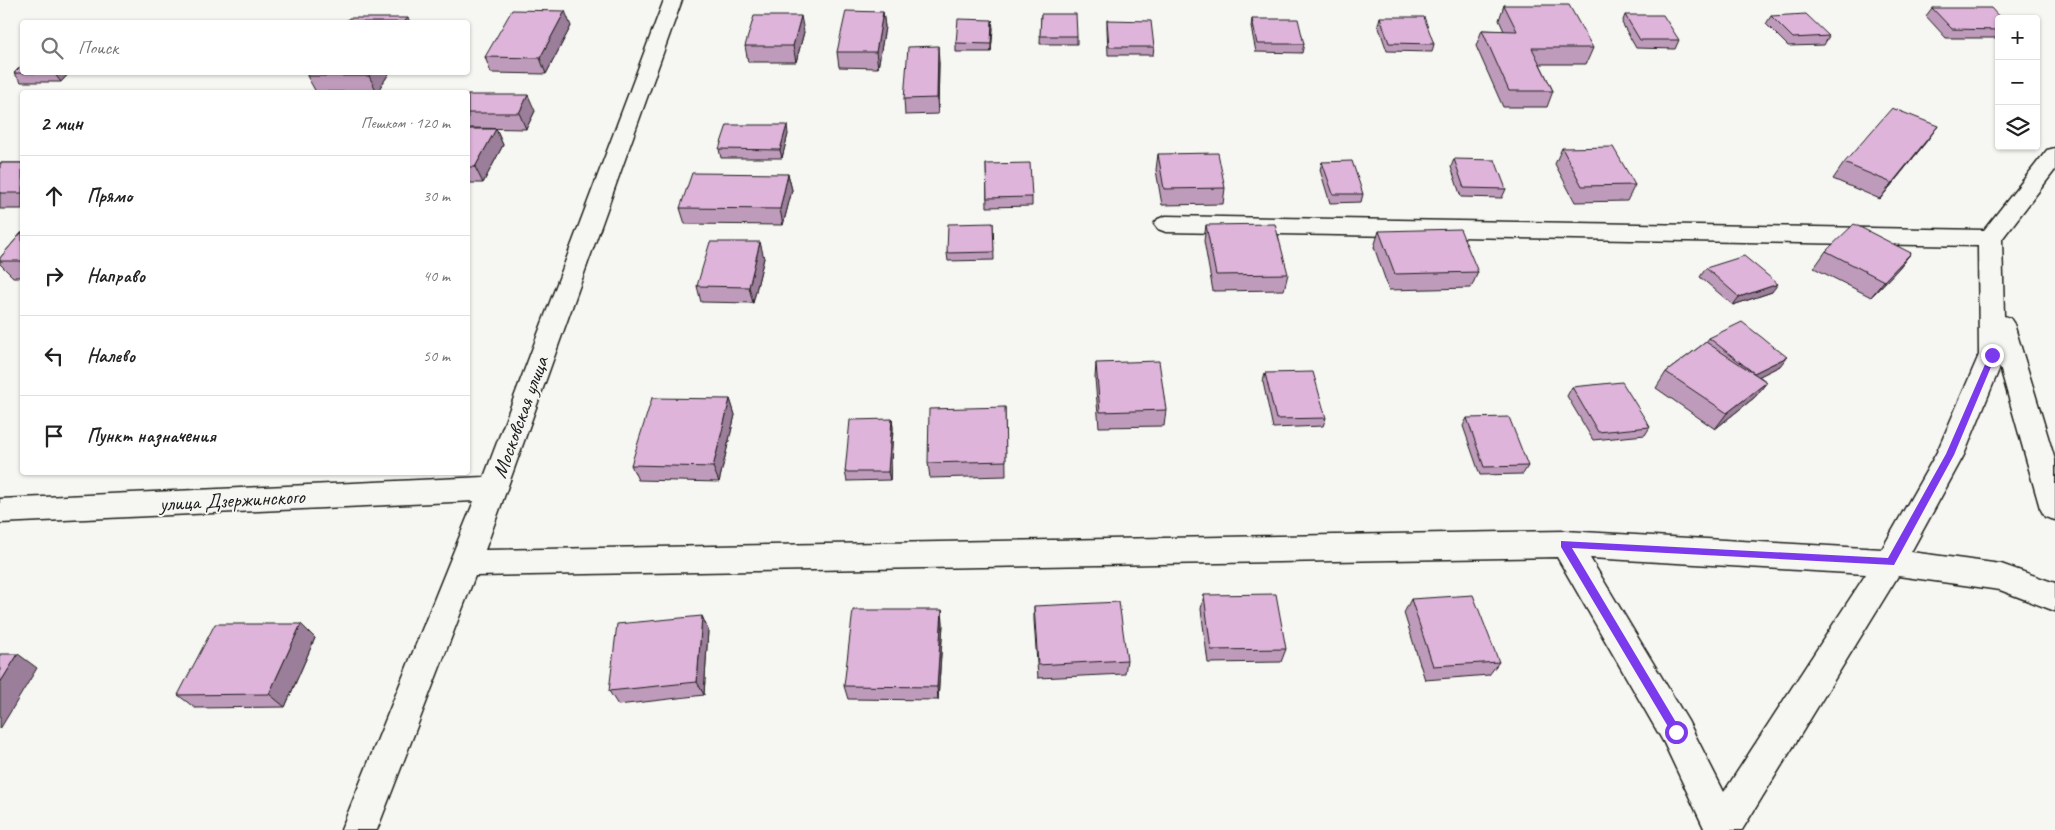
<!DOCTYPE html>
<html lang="ru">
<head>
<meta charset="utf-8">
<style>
	body { margin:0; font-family:Caveat,sans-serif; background:#f6f6f6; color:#222 }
	.controls { position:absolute; right:15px; top:15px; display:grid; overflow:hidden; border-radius:5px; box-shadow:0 1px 4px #0004 }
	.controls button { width:45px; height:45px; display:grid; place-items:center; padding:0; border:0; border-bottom:1px solid #e0e0e0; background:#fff; color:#222; font:25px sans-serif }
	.stop { position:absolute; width:15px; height:15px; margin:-11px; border:4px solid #7c3aed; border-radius:50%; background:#fff }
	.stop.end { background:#7c3aed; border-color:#fff; box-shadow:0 1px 5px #0008 }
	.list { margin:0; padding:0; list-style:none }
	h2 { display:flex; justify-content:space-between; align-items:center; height:65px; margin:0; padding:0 20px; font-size:21px }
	h2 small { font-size:16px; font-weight:400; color:#767676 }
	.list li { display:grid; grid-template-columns:32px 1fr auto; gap:15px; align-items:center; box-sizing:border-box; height:80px; padding:0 20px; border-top:1px solid #e0e0e0 }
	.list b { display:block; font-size:19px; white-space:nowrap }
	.list em { font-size:16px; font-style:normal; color:#767676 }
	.icon { flex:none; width:28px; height:28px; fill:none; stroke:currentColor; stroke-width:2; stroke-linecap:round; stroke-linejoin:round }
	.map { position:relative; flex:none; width:2055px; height:830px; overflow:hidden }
	.search { position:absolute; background:#fff; box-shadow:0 1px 4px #0004; left:20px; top:20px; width:450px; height:55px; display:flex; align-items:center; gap:12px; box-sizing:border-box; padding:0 18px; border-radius:5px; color:#767676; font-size:19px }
	.panel { position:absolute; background:#fff; box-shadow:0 1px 4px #0004; left:20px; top:90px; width:450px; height:385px; border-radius:5px }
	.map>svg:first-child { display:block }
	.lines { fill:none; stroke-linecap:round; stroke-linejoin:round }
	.minor-casing { stroke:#1c1c1c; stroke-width:3 }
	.minor { fill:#f6f6f2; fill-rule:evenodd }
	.wall { fill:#bf9bbb; stroke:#1c1c1c }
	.shaded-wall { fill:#9b7e99; stroke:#1c1c1c }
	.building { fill:#deb4da; stroke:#1c1c1c }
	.route { fill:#7c3aed }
	.labels { text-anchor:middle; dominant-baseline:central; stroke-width:4; stroke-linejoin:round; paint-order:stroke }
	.street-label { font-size:21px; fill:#1c1c1c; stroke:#f6f6f2 }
</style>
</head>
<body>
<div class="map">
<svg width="2055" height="830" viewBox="0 0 2055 830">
	<rect width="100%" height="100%" fill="#f6f6f2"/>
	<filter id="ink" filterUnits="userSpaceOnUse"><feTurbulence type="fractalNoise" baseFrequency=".02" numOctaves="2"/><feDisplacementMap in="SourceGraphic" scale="10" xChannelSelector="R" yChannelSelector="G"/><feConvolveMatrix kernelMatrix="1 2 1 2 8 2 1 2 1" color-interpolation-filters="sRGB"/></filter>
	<g filter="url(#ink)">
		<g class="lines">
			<g class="minor-casing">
				<path id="minor" d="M664 0H682L485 550 1565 531 1882 549 1937 452 1979 355 1978 246 1166 232 1158 229 1154 224 1158 219 1166 216 1984 230 2047 150 2055 148V170L2002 239 2004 316 2010 318 2014 324 2055 460V520L2045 517 2040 508 2000 367 1964 455 1911 552 2001 564 2055 583V611L2000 590 1898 576 1742 830H1703L1704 828 1664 743 1557 557 475 576 377 830H341L474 501 0 523V499L484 477ZM1590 558 1866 574 1724 792 1688 721Z"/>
			</g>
			<use href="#minor" class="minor"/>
		</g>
		<g class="wall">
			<path d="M1504 5 1593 48 1586 64H1540L1553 91 1547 107H1503L1476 46 1482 30 1504 31 1499 20Z"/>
			<path d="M1932 8 1999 19V38H1946L1926 16Z"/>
			<path d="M883 12 885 27 878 68 839 67 837 52Z"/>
			<path d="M1041 14 1077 36V44H1040Z"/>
			<path d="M1625 15 1679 40 1675 49 1636 48 1622 23Z"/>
			<path d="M1771 16 1829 36 1824 45 1788 46 1766 24Z"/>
			<path d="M1380 17 1434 44 1432 52 1387 51 1378 25Z"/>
			<path d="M1252 19 1304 44 1302 53 1256 52 1251 27Z"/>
			<path d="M1107 20 1154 47 1153 55H1108L1107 28Z"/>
			<path d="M571 26 546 74 491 73 485 57Z"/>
			<path d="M993 28 991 52H956V43Z"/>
			<path d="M804 32 796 62H748L745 46Z"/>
			<path d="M939 62 938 114 905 115 904 99Z"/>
			<path d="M22 72H70L61 82H21L14 73Z"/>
			<path d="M309 72H390L377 92H316L307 76Z"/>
			<path d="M468 95 535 111 526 129 468 128Z"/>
			<path d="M1938 126 1926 142 1880 199 1833 179 1844 163Z"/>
			<path d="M468 129H496L503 145 483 183H468Z"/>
			<path d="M788 134 782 158H721L719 149Z"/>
			<path d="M1562 148 1635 185 1627 201 1575 202 1555 164Z"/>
			<path d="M1158 154 1225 188 1223 204 1162 205 1156 170Z"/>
			<path d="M1454 159 1506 189 1502 198 1461 197 1451 167Z"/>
			<path d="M1322 162 1363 194 1361 202 1330 203 1320 170Z"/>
			<rect x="0" y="163" width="22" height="46"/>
			<path d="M986 164 1032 197V206L987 207Z"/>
			<path d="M788 174 792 190 783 225 685 224 680 208Z"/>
			<path d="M993 223 994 260 948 261 947 253Z"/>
			<path d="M1206 225 1288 274 1284 290 1213 291 1204 241Z"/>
			<path d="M1379 231 1478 272 1471 288 1389 290 1374 247Z"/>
			<path d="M22 232V277H13L0 264V258Z"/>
			<path d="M1826 251 1911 253 1898 269 1871 297 1814 268Z"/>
			<path d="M764 258 753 303 701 302 697 286Z"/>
			<path d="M1706 268 1772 292 1733 305 1700 277Z"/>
			<path d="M1709 338 1780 366 1759 376 1767 382 1755 397 1715 429 1656 388 1666 372 1706 342Z"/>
			<path d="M1096 363 1166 410 1164 426 1099 427 1095 378Z"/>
			<path d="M1265 373 1326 418 1323 426 1273 428 1263 382Z"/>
			<path d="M1572 387 1650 427 1645 435 1593 440 1567 396Z"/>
			<path d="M730 399 735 415 719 482 638 480 631 465Z"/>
			<path d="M1005 407 1006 476 930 478 928 463Z"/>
			<path d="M1467 418 1528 466 1523 474 1480 475 1463 426Z"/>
			<path d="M892 419 893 428 890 480 847 481 845 472Z"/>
			<path d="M1204 595 1286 649 1281 662 1208 663 1201 609Z"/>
			<path d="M1411 599 1499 662 1489 675 1425 680 1404 613Z"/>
			<path d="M1034 606 1127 660 1125 674 1038 678 1034 620Z"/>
			<path d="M942 610 943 624 938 700 848 699 844 686Z"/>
			<path d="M702 616 708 630 704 695 618 705 609 691Z"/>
			<path d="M315 638 285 707 195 708 178 695Z"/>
		</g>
		<g class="shaded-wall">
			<path d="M565 11 571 26 546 74 540 58Z"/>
			<path d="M883 12 885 27 878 68 876 52Z"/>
			<path d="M801 16 804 32 796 62 793 46Z"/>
			<path d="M408 18 410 22H404Z"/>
			<path d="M992 20 993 28 991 52V44Z"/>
			<path d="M938 46 939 62 938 114 937 98Z"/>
			<path d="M55 72H70L61 82 54 73Z"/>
			<path d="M372 72H390L377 92 369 76Z"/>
			<path d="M528 95 535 111 526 129 519 113Z"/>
			<path d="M787 125 788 134 782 158 780 150Z"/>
			<path d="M1938 126 1926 142 1880 199 1892 183Z"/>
			<path d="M496 129 503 145 483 183 475 167Z"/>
			<path d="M788 174 792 190 783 225 780 209Z"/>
			<path d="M760 242 764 258 753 303 749 287Z"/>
			<path d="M1911 253 1898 269 1871 297 1884 281Z"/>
			<path d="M1778 284 1772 292 1733 305 1739 297Z"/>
			<path d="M1787 357 1780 366 1748 382 1754 373Z"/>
			<path d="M1767 382 1755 397 1715 429 1727 413Z"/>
			<path d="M730 399 735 415 719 482 713 467Z"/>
			<path d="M892 419 893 428 890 480 888 472Z"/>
			<path d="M942 610 943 624 938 700 937 687Z"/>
			<path d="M702 616 708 630 704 695 697 682Z"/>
			<path d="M301 624 315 638 285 707 269 694Z"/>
			<path d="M18 654 37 668 0 729V683Z"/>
		</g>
		<g class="building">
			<path d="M1504 5H1569L1593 48H1532L1553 91H1509L1482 30 1517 31Z"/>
			<path d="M1932 8H1991L2001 19H1999V30L1952 29Z"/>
			<path d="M512 10 565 11 540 58 485 57Z"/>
			<path d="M846 11 883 12 876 52H837Z"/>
			<path d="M1041 14H1076L1077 36H1040Z"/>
			<path d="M1806 14 1829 36 1793 38 1771 16Z"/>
			<path d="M1625 15H1663L1679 40H1640Z"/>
			<path d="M754 16H801L793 46H745Z"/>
			<path d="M1380 17H1424L1434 44 1389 43Z"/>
			<path d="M349 18H408L404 22H345Z"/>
			<path d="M958 19 992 20 991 44 956 43Z"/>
			<path d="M1252 19H1298L1304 44H1257Z"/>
			<path d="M1107 20 1151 21 1154 47H1109Z"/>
			<path d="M938 46 937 98 904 99 908 47Z"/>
			<path d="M22 65V72H55L54 73H14Z"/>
			<path d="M309 72H372L369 76H307Z"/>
			<path d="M468 95H528L519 113H468Z"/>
			<path d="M1892 108 1938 126 1892 183 1844 163Z"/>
			<path d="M727 125H787L780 150 719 149Z"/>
			<path d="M468 129H496L475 167H468Z"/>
			<path d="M1613 147 1635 185 1582 186 1562 148Z"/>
			<path d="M1218 153 1225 188 1164 189 1158 154Z"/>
			<path d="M1454 159 1495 160 1506 189 1464 188Z"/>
			<path d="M1352 161 1363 194H1333L1322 162Z"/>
			<rect x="0" y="163" width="22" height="30"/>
			<path d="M1030 163 1032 197 987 198 986 164Z"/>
			<path d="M692 173 788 174 780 209 680 208Z"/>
			<path d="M993 223 994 252 947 253 948 224Z"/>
			<path d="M1275 224 1288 274 1216 275 1206 225Z"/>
			<path d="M1854 224 1911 253 1884 281 1826 251Z"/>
			<path d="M1460 229 1478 272 1395 274 1379 231Z"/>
			<path d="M22 232V261H0V258Z"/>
			<path d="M710 242H760L749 287 697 286Z"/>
			<path d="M1744 256 1778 284 1739 297 1706 268Z"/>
			<path d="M1742 322 1787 357 1754 373 1709 338Z"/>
			<path d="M1706 342 1767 382 1727 413 1666 372Z"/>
			<path d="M1159 361 1166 410 1100 412 1096 363Z"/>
			<path d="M1313 372 1326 418 1276 419 1265 373Z"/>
			<path d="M1622 382 1650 427 1598 432 1572 387Z"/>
			<path d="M652 398 730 399 713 467 631 465Z"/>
			<path d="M1005 407 1006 461 928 463 929 409Z"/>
			<path d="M1509 417 1528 466 1484 467 1467 418Z"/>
			<path d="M892 419 888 472H845L850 420Z"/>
			<path d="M1276 594 1286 649 1211 650 1204 595Z"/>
			<path d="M1473 595 1499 662 1433 666 1411 599Z"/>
			<path d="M1119 602 1127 660 1038 665 1034 606Z"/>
			<path d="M853 610H942L937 687 844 686Z"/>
			<path d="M702 616 697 682 609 691 617 624Z"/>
			<path d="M215 624H301L269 694 178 695Z"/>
			<path d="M0 654H18L0 683Z"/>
		</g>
	</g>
	<path class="route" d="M1990 353H1995L1996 355 1954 455 1894 565 1572 548 1680 729V735H1673L1561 547V541L1888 558 1946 454Z"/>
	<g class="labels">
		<g class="street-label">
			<text transform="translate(520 417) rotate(-70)">Московская улица</text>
			<text transform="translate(232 500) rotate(-3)">улица Дзержинского</text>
		</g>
	</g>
</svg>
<div class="controls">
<button>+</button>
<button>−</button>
<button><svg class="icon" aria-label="layers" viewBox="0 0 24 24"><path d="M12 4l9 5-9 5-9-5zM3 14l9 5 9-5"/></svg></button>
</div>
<div class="stop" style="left:1676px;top:732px"></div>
<div class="stop end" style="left:1992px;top:355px"></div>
<div class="search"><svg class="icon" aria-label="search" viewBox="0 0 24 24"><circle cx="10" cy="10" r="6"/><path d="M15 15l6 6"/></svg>Поиск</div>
<section class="panel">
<h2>2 мин<small>Пешком · 120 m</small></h2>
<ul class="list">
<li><svg class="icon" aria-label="ahead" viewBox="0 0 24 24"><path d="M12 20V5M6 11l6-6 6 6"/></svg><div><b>Прямо</b></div><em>30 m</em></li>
<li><svg class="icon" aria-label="right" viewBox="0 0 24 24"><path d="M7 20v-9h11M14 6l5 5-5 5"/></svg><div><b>Направо</b></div><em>40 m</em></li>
<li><svg class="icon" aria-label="left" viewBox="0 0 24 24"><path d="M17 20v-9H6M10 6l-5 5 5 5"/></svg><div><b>Налево</b></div><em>50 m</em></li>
<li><svg class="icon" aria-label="arrive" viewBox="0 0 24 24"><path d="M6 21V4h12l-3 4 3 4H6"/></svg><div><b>Пункт назначения</b></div></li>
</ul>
</section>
</div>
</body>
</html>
